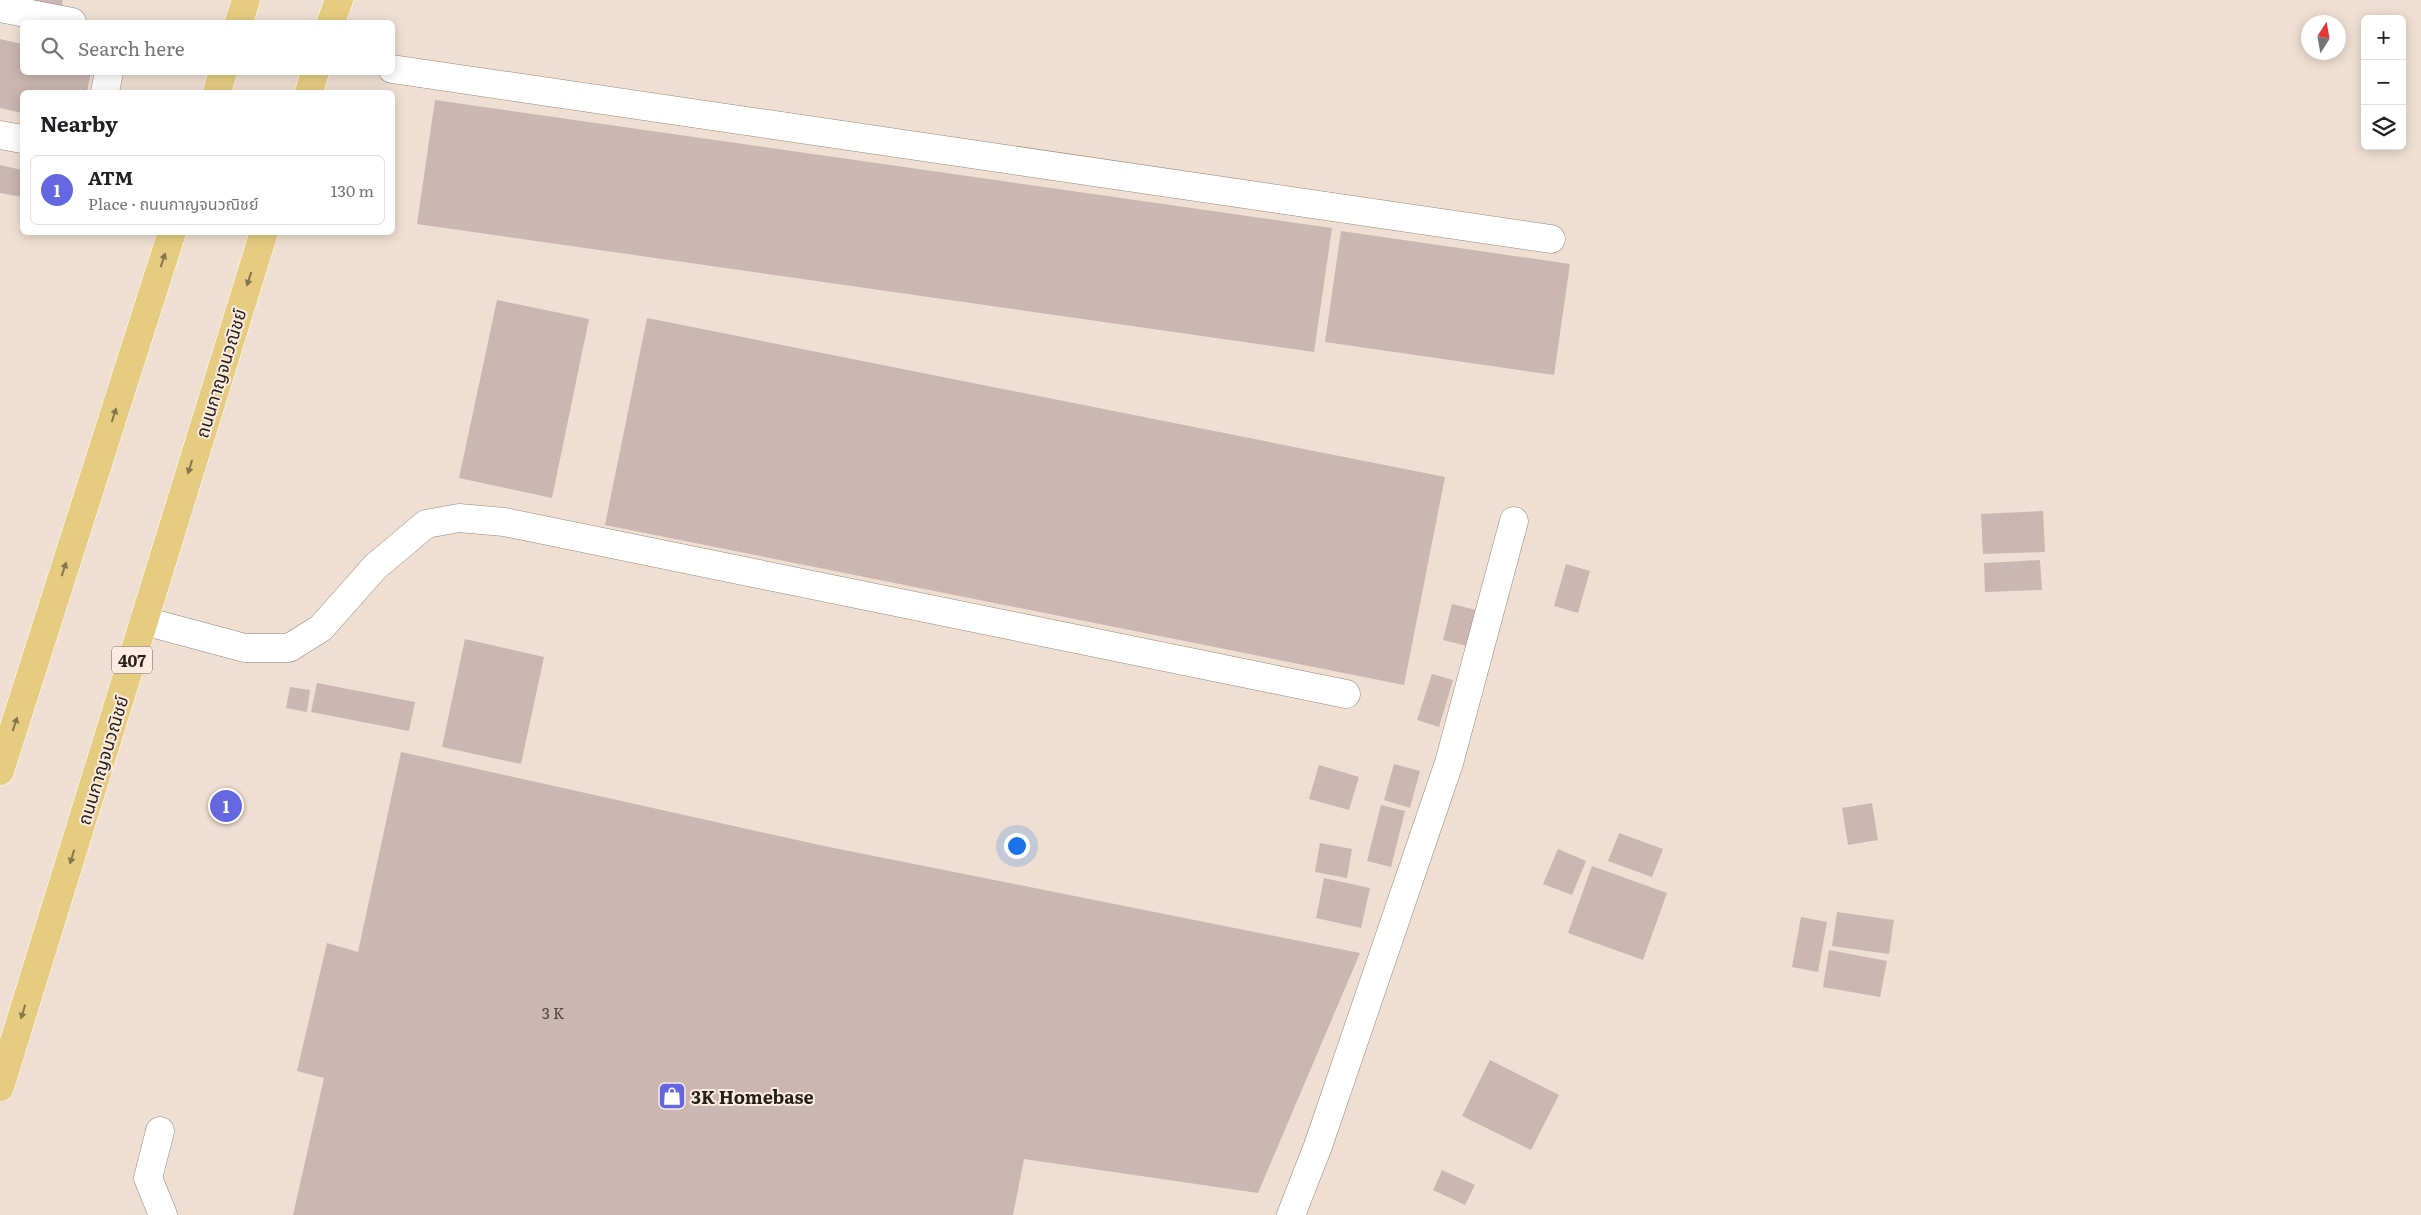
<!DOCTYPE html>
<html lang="en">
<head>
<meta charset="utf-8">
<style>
	body { margin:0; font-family:Literata,"Noto Sans Thai",serif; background:#f6f6f6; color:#202124 }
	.controls { position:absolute; right:15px; top:15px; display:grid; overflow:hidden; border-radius:8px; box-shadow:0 2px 12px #0003 }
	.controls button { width:45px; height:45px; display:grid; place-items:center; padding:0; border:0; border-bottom:1px solid #e0e0e0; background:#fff; color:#202124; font:25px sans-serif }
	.compass { position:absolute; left:2301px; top:15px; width:45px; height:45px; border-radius:50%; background:#fff; box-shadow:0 2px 12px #0003; rotate:11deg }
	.you { position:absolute; left:1016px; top:845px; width:18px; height:18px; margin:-12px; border:4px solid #fff; border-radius:50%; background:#1a73e8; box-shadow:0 0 0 8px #1a73e833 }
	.badge { display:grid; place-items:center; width:32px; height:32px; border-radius:50%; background:#6567e0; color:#fff; font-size:16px; font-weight:700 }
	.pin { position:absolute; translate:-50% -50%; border:2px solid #fff; box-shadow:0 1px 5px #0006 }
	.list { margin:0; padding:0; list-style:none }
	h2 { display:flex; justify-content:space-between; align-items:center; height:65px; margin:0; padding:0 20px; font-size:21px }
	h2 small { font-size:16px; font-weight:400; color:#757577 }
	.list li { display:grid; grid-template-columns:32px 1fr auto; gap:15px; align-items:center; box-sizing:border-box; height:70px; margin:0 10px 10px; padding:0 10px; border:1px solid #e0e0e0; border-radius:8px }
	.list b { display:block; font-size:19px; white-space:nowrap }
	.list p { margin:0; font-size:16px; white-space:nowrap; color:#757577 }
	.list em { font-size:16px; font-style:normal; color:#757577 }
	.icon { flex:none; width:28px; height:28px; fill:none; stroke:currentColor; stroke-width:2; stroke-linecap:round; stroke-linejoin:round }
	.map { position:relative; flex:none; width:2421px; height:1215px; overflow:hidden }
	.search { position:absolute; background:#fff; box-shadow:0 2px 12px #0003; left:20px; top:20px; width:375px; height:55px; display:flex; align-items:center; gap:12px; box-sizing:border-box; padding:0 18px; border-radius:8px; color:#757577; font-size:19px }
	.panel { position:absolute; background:#fff; box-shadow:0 2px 12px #0003; left:20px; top:90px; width:375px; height:145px; border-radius:8px }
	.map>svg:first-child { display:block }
	.building { fill:#cbb6b1 }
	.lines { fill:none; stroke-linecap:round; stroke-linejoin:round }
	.minor-casing { stroke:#95867a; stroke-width:29 }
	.major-casing { stroke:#fff; stroke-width:29 }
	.minor { stroke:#fff; stroke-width:28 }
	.major { stroke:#e6cc80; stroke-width:28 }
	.oneway { fill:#86764d }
	.labels { text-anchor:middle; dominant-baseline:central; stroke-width:4; stroke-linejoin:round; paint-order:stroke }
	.number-label { font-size:15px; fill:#4e4540 }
	.shield { fill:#fdecdf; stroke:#665c55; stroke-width:1 }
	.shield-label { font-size:16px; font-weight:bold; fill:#251f1a }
	.street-label { font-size:18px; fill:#251f1a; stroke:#fdecdf }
	.poi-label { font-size:18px; font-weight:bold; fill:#251f1a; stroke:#fdecdf; text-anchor:start }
</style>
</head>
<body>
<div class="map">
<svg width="2421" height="1215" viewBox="0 0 2421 1215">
	<rect width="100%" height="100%" fill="#efdfd2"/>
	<g class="building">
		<path d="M18 0H63L61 9Z"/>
		<path d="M0 39 22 44V72H91L87 92H22V113L0 108Z"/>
		<path d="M435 100 1332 228 1314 352 417 224Z"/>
		<path d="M0 165 22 170V197L0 193Z"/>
		<path d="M1341 231 1570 264 1554 375 1325 342Z"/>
		<path d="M497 300 589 319 552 498 459 478Z"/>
		<path d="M647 318 1445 477 1404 685 605 525Z"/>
		<path d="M2043 511 2045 552 1983 554 1981 514Z"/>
		<path d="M2040 560 2042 590 1985 592 1984 563Z"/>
		<path d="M1566 564 1590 571 1578 613 1554 606Z"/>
		<path d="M1452 604 1476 610 1467 646 1443 640Z"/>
		<path d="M465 639 544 657 521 764 442 747Z"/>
		<path d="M1432 674 1453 680 1439 727 1417 720Z"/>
		<path d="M317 683 415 702 409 731 311 712Z"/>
		<path d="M290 687 310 690 307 712 286 708Z"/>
		<path d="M401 752 824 846 1360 953 1258 1193 1024 1159 1013 1215H293L324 1078 297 1071 327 943 358 952Z"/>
		<path d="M1394 764 1420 771 1410 808 1384 800Z"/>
		<path d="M1319 765 1359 777 1349 810 1309 799Z"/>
		<path d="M218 796 237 801 234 816 214 812Z"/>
		<path d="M1872 803 1878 840 1848 845 1842 808Z"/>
		<path d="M1381 805 1405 811 1391 867 1367 861Z"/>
		<path d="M1619 833 1663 849 1652 877 1608 861Z"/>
		<path d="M1320 843 1352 849 1347 878 1315 872Z"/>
		<path d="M1558 849 1586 861 1572 895 1543 884Z"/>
		<path d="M1592 866 1667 893 1643 960 1568 933Z"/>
		<path d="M1324 878 1370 888 1361 928 1316 918Z"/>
		<path d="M1837 912 1894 920 1889 954 1832 946Z"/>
		<path d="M1801 917 1827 922 1818 972 1792 967Z"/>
		<path d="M1829 950 1887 961 1880 997 1823 987Z"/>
		<path d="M1490 1060 1559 1095 1531 1150 1462 1116Z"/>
		<path d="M1442 1170 1475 1185 1465 1205 1433 1190Z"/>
	</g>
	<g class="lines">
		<g class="minor-casing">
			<g id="minor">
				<path d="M0 8 72 22"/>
				<path d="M392 69 1551 239"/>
				<path d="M105 92 109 72"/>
				<path d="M0 135 22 139"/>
				<path d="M144 621 245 648H289L321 628 375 567 426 524 459 518 504 522 1346 694"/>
				<path d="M160 1131 148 1178 163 1215"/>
				<path d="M1291 1215 1318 1146 1449 763 1514 521"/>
			</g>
		</g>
		<g class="major-casing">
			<g id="major">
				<path d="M239 22 246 0"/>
				<path d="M331 22 339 0"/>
				<path d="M217 92 223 72"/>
				<path d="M309 92 315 72"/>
				<path d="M0 771 172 232"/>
				<path d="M0 1087 264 232"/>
			</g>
		</g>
		<use href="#minor" class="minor"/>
		<use href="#major" class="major"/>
	</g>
	<defs><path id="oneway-solid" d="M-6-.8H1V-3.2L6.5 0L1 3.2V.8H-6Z" transform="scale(1.25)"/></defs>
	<g class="oneway">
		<use href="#oneway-solid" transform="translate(163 260) rotate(-72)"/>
		<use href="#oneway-solid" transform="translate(249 279) rotate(108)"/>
		<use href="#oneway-solid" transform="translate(114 415) rotate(-72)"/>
		<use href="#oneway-solid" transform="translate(190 467) rotate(107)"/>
		<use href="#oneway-solid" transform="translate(64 569) rotate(-72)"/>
		<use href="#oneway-solid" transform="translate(15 724) rotate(-72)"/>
		<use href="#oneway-solid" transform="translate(72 857) rotate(107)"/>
		<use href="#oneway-solid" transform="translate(23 1012) rotate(107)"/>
	</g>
	<defs>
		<g id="shop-square" transform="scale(1.4375)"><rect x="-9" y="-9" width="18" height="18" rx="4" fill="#6567e0" stroke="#fdecdf"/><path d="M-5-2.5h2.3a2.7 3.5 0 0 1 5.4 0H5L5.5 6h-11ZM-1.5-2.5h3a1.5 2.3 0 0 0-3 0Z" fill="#fff"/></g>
	</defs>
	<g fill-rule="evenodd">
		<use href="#shop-square" x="672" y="1096"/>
	</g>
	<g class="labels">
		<g class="number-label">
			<text x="553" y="1012">3 K</text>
		</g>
		<rect class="shield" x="112" y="646.5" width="40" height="27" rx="4"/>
		<g class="shield-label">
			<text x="132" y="660">407</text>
		</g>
		<g class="street-label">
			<text transform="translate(220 373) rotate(-73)">ถนนกาญจนวณิชย์</text>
			<text transform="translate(102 760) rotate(-73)">ถนนกาญจนวณิชย์</text>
		</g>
		<g class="poi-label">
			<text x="691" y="1096">3K Homebase</text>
		</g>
	</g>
</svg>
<div class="controls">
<button>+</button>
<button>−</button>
<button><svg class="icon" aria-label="layers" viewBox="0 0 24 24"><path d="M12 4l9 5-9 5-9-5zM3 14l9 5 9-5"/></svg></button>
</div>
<svg class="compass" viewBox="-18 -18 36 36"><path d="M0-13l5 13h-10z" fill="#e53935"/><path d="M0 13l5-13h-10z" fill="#757577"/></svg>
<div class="you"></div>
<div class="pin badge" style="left:226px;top:806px">1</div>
<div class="search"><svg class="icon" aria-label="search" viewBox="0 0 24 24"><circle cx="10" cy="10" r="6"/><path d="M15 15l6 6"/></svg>Search here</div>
<section class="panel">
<h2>Nearby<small></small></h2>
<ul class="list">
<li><span class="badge">1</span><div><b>ATM</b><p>Place · ถนนกาญจนวณิชย์</p></div><em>130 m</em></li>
</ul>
</section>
</div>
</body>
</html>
